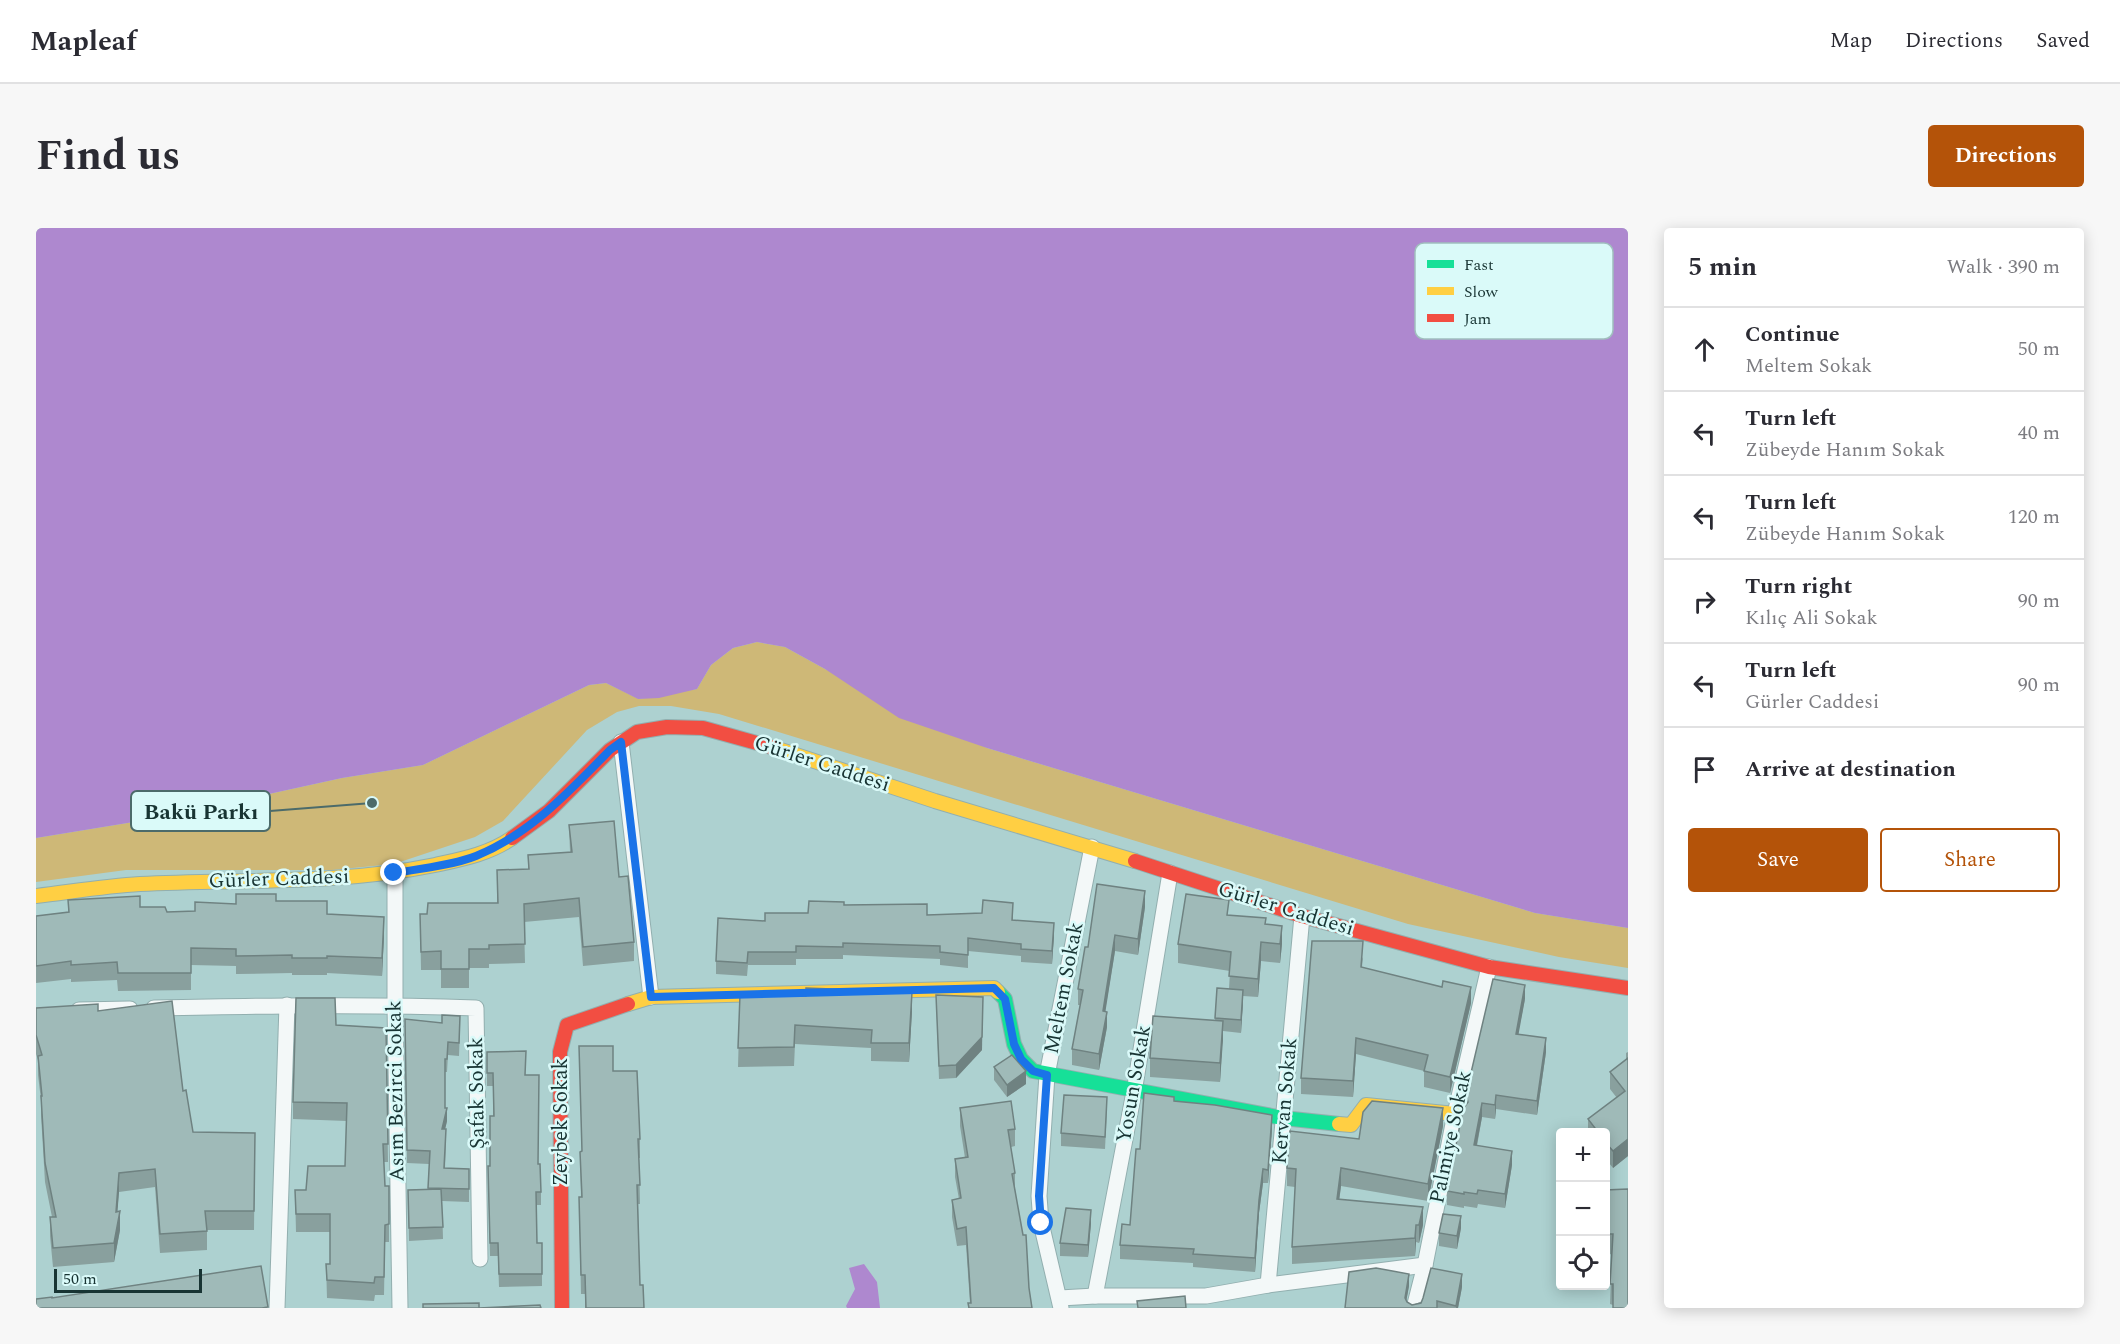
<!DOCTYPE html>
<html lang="en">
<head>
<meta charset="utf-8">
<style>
	body { margin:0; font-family:Spectral,serif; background:#f7f7f7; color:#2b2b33 }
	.controls { position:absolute; right:18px; bottom:18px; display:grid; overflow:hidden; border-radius:6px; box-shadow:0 3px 15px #0003 }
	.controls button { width:54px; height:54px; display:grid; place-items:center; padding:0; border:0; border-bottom:2px solid #e1e1e2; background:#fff; color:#2b2b33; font:30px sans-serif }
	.scale { position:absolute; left:18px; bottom:15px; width:148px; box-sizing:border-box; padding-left:6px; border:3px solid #183433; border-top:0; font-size:16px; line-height:21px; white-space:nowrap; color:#183433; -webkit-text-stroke:4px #dafaf9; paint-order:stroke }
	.stop { position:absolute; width:18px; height:18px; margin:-14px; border:4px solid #1a73e8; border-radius:50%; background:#fff }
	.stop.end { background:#1a73e8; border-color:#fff; box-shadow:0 2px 6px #0008 }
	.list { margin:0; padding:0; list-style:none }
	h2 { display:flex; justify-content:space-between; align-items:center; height:78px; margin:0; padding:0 24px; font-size:26px }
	h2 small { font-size:20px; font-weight:400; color:#7c7c81 }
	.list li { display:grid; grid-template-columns:39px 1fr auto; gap:18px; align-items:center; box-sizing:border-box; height:84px; padding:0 24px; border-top:2px solid #e1e1e2 }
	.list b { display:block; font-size:22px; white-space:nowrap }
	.list p { margin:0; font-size:20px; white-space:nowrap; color:#7c7c81 }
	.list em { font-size:20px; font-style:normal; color:#7c7c81 }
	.actions { display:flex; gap:12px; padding:18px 24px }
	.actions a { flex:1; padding:14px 0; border:2px solid #b45309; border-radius:6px; text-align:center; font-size:21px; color:#b45309 }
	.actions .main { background:#b45309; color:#fff }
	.icon { flex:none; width:33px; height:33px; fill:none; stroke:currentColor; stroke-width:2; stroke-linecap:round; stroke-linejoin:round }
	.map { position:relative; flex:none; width:1592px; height:1080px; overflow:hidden; border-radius:6px }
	header { display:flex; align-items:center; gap:36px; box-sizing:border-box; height:84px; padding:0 30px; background:#fff; border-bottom:2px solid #e1e1e2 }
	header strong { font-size:28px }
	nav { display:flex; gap:33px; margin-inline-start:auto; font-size:21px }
	.intro { display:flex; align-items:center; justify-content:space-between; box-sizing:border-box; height:144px; padding:0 36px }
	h1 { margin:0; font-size:42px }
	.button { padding:15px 27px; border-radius:6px; background:#b45309; color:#fff; font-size:21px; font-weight:700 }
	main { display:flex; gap:36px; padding:0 36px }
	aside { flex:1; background:#fff; border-radius:6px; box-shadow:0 3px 15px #0003 }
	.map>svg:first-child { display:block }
	.green { fill:#ceb877 }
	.water { fill:#ae88cf }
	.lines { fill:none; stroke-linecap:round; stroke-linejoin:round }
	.street-casing { stroke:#92afaf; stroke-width:17 }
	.fast-casing { stroke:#92afaf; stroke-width:16 }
	.slow-casing { stroke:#92afaf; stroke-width:16 }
	.jam-casing { stroke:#92afaf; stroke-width:16 }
	.street { stroke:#f3f8f8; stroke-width:15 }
	.fast { stroke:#16e098; stroke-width:14 }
	.slow { stroke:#ffcf43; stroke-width:14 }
	.jam { stroke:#f24e42; stroke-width:14 }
	.wall { fill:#89a09e }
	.shaded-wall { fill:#6f8281 }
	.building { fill:#9fbab8; stroke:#6f8281; stroke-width:1.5 }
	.route { stroke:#1a73e8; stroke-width:8 }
	.labels { text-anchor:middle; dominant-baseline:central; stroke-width:5; stroke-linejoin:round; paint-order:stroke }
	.street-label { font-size:21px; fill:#183433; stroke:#dafaf9 }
	.key { fill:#dafaf9; stroke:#a0bfbe; stroke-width:1.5 }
	.key-label { font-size:16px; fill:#183433 }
	.leader { fill:none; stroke:#4c6b6a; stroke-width:2 }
	.callout-dot { fill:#4c6b6a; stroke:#dafaf9; stroke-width:2 }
	.callout { fill:#dafaf9; stroke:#4c6b6a; stroke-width:2 }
	.callout-label { font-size:22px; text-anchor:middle; font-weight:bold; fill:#183433 }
</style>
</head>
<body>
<header>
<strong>Mapleaf</strong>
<nav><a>Map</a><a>Directions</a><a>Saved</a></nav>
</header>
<div class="intro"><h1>Find us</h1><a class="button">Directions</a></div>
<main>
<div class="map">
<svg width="1592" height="1080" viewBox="0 0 1592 1080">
	<rect width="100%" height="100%" fill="#add1d0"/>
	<path class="green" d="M721 414 749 419 789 441 951 520 1499 685 1592 700V740L1523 729 1372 696 683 486 635 478H603L581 484 551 502 467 593 439 609 358 636 296 642H90L0 654V610L122 590 306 550 387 537 553 457 570 455 603 471 661 461 675 437 697 420Z"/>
	<g class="water">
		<path d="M0 0H1592V700L1499 685 951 520 863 490 789 441 749 419 721 414 697 420 675 437 661 461 623 470 602 471 570 455 553 457 387 537 306 550 122 590 0 610Z"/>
		<path d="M828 1036 841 1054 844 1080H811L810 1078 819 1061 813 1040Z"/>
	</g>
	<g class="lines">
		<g class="street-casing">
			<g id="street">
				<path d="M585 514 615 769"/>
				<path d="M359 645V777L364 1080"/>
				<path d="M118 780C225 778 332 776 440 780L444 1031"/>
				<path d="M43 782 94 781"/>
				<path d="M1232 1057 1266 688"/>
				<path d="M1059 1068 1098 864 1134 645"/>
				<path d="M1024 1070 1059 1068H1170L1232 1057 1389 1037"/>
				<path d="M241 1080 251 777"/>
				<path d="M1025 1080 1005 995 1003 968 1011 847 1056 619"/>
				<path d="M1378 1080 1389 1037 1419 886 1453 739"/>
			</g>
		</g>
		<g class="fast-casing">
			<path id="fast" d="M962 764 969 771 978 816 985 831 997 843 1247 890 1303 896"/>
		</g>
		<g class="slow-casing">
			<g id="slow">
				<path d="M739 520 899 573 1099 633"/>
				<path d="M0 668C34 664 69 658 104 656 203 651 302 657 399 637 426 631 453 626 476 610"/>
				<path d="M592 776 615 769 958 760 962 764"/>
				<path d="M1303 896 1315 897 1330 877 1419 886"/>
			</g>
		</g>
		<g class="jam-casing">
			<g id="jam">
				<path d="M476 610 513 583 574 522 601 504 631 499 667 500 739 520"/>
				<path d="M1099 633 1266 688 1453 739 1592 760"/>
				<path d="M526 1080 524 824 531 797 592 776"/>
			</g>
		</g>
		<use href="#street" class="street"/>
		<use href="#fast" class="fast"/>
		<use href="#slow" class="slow"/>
		<use href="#jam" class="jam"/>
	</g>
	<g class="wall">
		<path d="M533 597 583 649 598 714V733L547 738 543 689 488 694 489 735 453 736V740H433V760H405V742H385L384 686H391L461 675V642L492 641V627L534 624Z"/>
		<path d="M32 672 104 679 131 684 159 683 200 676 240 673 291 686 348 707 346 748 291 745V747H256V745L200 746V738L155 737V762L82 763 81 752 35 754V751L0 755V688L32 684Z"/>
		<path d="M808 677 891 687H977V692L1018 707 1016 736 985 734V728L932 723V740L904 737V731L807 727V731H760V737H712L711 748 680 746V733L729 693 772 685Z"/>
		<path d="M1109 679 1102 727 1079 723 1069 783 1071 799 1063 842 1036 837V821L1044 777H1042V761L1052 719Z"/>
		<path d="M1193 688 1230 696 1246 716 1244 735 1225 733 1222 769 1207 768 1205 805 1187 803 1184 854 1114 849V830L1179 793 1181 760 1193 761 1194 743 1142 735V716Z"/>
		<path d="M1327 729 1326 739 1435 775 1414 865 1388 859V843L1320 826 1317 869 1265 866V850Z"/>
		<path d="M704 767 876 783 873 834 835 833V820L759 816 758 838 702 839Z"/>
		<path d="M900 767 946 822 920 850 903 851Z"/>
		<path d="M1489 771 1482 806 1510 824 1501 887 1460 881 1459 891 1446 889 1441 918 1476 937 1469 980 1442 976 1441 980 1428 978V980L1411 977V963L1430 876V866Z"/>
		<path d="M0 780 62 783 147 863 157 904 219 905 218 1002H171V1022L124 1025 119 959 83 964 81 984 84 1002 78 1034 17 1039 14 1008V989H16L9 954 5 887V872L2 847V832L0 826Z"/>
		<path d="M369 791 424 800 423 828 412 827 411 844H409V880L411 893 409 901 410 914 409 940 433 941V974L406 973 407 1011 373 1013 372 962 392 961 393 936 371 935Z"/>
		<path d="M300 797 350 800 352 934H348L349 958H353V1014H349L348 1067H339L338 1073 291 1070 290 1036H294V1004H260L259 962H270L309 938 311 893 257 891V874Z"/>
		<path d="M543 818 577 843 604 911V930H603L604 976H602L604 1057 608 1080H549V1066H545L543 969H545L544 924H546Z"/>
		<path d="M451 824 490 847 505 964V977H500L501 1015H506V1058L463 1059 462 1028H454L452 938H454L457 888V858H451Z"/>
		<path d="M1592 824V928L1577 940 1569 930V904H1552V891L1581 870 1574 861V844L1590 832V825Z"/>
		<path d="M958 839 990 856 971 869 958 852Z"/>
		<path d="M1138 873 1236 901 1232 955H1227L1223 985 1219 1044 1157 1039V1035L1084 1031V1017L1094 997Z"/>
		<path d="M924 880 979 901V918L975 919 979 945V961L996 1080H932V1075H934L930 1017 921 1018 916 989V972L923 971 919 949V931L929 930 924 898Z"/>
		<path d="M1071 881 1069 921 1025 918V905Z"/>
		<path d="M1407 898 1392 973 1305 958 1303 972 1387 997 1383 1015 1380 1014 1379 1028 1256 1036V1019L1259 959 1251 958V940L1323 911Z"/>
		<path d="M1592 961 1577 1077 1574 1076 1576 1026 1569 1027V962Z"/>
		<path d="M1055 995 1052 1029 1024 1028V1015Z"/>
		<path d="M1425 1000 1421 1021 1403 1018V1005Z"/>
		<path d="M1373 1058 1370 1073 1376 1077 1426 1059 1422 1080H1309Z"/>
	</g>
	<g class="shaded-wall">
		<path d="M1109 663V679L1102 727V711Z"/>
		<path d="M348 689V707L346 748V730Z"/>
		<path d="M1018 695V707L1016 736V723Z"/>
		<path d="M1246 698V716L1244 735V716Z"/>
		<path d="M1079 707V723L1067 799V783Z"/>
		<path d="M1225 714V733L1222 769V751Z"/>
		<path d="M1489 757V771L1480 820V806Z"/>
		<path d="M1435 759V775L1414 865V849Z"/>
		<path d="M1207 762V775L1205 805V792Z"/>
		<path d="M876 764V783L873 834V815Z"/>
		<path d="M947 769 946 822 920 850V837Z"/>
		<path d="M1071 784V799L1063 842V826Z"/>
		<path d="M1187 793V812L1184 854V835Z"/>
		<path d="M1320 810V826L1317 869V853Z"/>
		<path d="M1510 810V824L1501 887V873Z"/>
		<path d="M990 843V856L971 869V857Z"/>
		<path d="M1460 867V881L1459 891V877Z"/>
		<path d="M1446 875V889L1438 931V917Z"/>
		<path d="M411 880V893L406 914V901Z"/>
		<path d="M1407 880V898L1392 973V956Z"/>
		<path d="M1236 887V901L1232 955V942Z"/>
		<path d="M1592 911V928L1577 940V923Z"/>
		<path d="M1476 923V937L1469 980V966Z"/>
		<path d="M1305 940V958L1301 989V971Z"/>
		<path d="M1227 941V955L1223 985 1219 1044V1030L1223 972Z"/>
		<path d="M83 945V964L80 1003V984Z"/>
		<path d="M1387 979V997L1383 1015V997Z"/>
		<path d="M1055 982V995L1052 1029V1017Z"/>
		<path d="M84 983V1002L78 1034V1015Z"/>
		<path d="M1425 988V1000L1421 1021V1008Z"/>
		<path d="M1380 997V1014L1379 1028V1010Z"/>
		<path d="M1373 1046V1058L1369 1080V1070Z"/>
		<path d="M1426 1046V1059L1422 1080H1420Z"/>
	</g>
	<g class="building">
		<path d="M578 593 583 649 592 648 598 714 547 719 543 670 488 676 489 716 453 717V721H433V741H405V723L385 724 384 686H391L392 675H462L461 642 493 641 492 627 536 624 533 597Z"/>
		<path d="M1061 656 1109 663 1102 711 1079 707 1067 783 1071 784 1063 826 1036 821 1047 762 1042 761 1049 719H1052Z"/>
		<path d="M200 666H240V673H291V686L348 689 346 730 291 728V730H256V727L200 728V721L155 720V745H82L81 734 35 737V733L0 738V688L33 684 32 672 104 668V679H129L131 684 159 683V674L200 676Z"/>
		<path d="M1150 666 1193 672 1191 687 1230 690 1229 696 1246 698 1244 716 1225 714 1222 751 1193 748 1195 724 1142 716Z"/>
		<path d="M947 672 977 675 976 692 1018 695 1016 723 985 721V716L932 710V727L904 724V718L807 715V719L760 718V724H712L711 735 680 733 682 690 729 693V685H772L773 673 808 674V677L891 676V687L946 685Z"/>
		<path d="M1276 713H1327L1325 739 1406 759 1407 753 1435 759 1414 849 1388 843 1392 827 1320 810 1317 853 1265 850Z"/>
		<path d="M1457 751 1489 757 1480 806 1510 810 1501 873 1460 867 1459 877 1446 875 1438 917 1476 923 1469 966 1442 962 1441 966 1428 964V966L1411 963 1427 881 1432 874 1430 866Z"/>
		<path d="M770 760 876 764 873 815H835L836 802 759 797 758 819 702 820 704 767 770 768Z"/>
		<path d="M1181 760 1207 762 1205 792 1179 790Z"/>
		<path d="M900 767 947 769 946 809 920 837 903 838Z"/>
		<path d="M260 770H299L300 797 350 800 352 916H347L349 958H353V996L349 997 348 1049H339L338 1055 291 1052 290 1036H294V986H260L259 962H270L272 938H309L311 875 257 874Z"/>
		<path d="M136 773 147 863 150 862 157 904 219 905 218 983H169L171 1003 124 1006 119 941 83 945 80 984 84 983 78 1015 17 1020 14 989H20L9 935 5 868H6L2 828 6 827 0 807V780L62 776V783Z"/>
		<path d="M406 787 424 788 423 815 412 814 411 831H409V880H411L406 901H410L408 940 433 941V961L392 960 394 923 371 922 369 791 406 795Z"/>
		<path d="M1117 788 1187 793 1184 835 1114 830Z"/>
		<path d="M543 818H577V843H601L604 911H602L604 957H601L604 1057H607L608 1080H550L549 1047H545L543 969H546L544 924 546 923Z"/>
		<path d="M490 823 489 847H503L502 936H504L505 964H500L501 1015H506V1046H463L462 1015H454L452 938H454V888H458L457 845H451V824Z"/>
		<path d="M976 827 990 843 971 857 958 839Z"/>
		<path d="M1592 830V911L1577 923 1569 914V904H1562L1552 891 1589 863 1574 844Z"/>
		<path d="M1108 865 1138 869V873L1179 877 1236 887 1232 942 1227 941 1223 972 1219 1030 1157 1026 1158 1021 1084 1017 1086 996 1094 997 1100 921H1104Z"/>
		<path d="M1028 867 1071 869 1069 909 1025 905Z"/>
		<path d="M975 873 979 901 972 902 979 945 976 946 987 1007H990L993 1060 996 1080H933L932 1075H935L930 999 921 1001 916 972 925 970 919 931 932 929 924 880Z"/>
		<path d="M1336 873 1407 880 1392 956 1305 940 1301 971 1387 979 1383 997H1380L1379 1010 1256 1019 1260 941 1251 940 1254 903 1323 911 1327 884Z"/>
		<path d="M405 961 407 999 373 1000 372 962Z"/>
		<path d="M1592 961V1080H1577V1056H1574L1577 1006H1569V962Z"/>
		<path d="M1030 980 1055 982 1052 1017 1024 1015Z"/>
		<path d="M1407 986 1425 988 1421 1008 1403 1005Z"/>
		<path d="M225 1038 232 1079 226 1080H0V1071L16 1069V1070Z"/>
		<path d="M1340 1040 1373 1046 1369 1070 1371 1074 1376 1077 1385 1075 1387 1070 1395 1040 1426 1046 1420 1078 1401 1073V1080H1309L1313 1044Z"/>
		<path d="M1149 1068 1150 1080H1102L1101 1073Z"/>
		<path d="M443 1075V1080L504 1077 505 1080H387V1076Z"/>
	</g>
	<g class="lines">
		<path class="route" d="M358 645C383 641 418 637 440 628 494 606 534 563 574 522L585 514 615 769 958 760 969 771 978 816 985 831 997 843 1011 847 1003 968 1005 995"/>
	</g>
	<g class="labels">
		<g class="street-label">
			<text transform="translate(786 536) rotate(18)">Gürler Caddesi</text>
			<text transform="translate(243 651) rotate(-2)">Gürler Caddesi</text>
			<text transform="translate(1250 681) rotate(17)">Gürler Caddesi</text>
			<text transform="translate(1028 760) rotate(-79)">Meltem Sokak</text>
			<text transform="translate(1098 856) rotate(-80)">Yosun Sokak</text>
			<text transform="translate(360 863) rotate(-91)">Asım Bezirci Sokak</text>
			<text transform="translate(441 865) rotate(-91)">Şafak Sokak</text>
			<text transform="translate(1249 873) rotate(-85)">Kervan Sokak</text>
			<text transform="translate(525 894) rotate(-90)">Zeybek Sokak</text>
			<text transform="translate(1415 909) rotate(-78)">Palmiye Sokak</text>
		</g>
	</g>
	<rect x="1379" y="15" width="198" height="96" rx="9" class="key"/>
	<rect x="1391" y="32" width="27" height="8" fill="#16e098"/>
	<rect x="1391" y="59" width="27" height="8" fill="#ffcf43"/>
	<rect x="1391" y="86" width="27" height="8" fill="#f24e42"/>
	<g class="key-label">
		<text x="1428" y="42">Fast</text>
		<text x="1428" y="69">Slow</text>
		<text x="1428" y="96">Jam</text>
	</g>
	<path class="leader" d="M336 575L234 583"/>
	<circle class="callout-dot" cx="336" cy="575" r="6"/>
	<rect class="callout" x="95" y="563" width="139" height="40" rx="6"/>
	<g class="callout-label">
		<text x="165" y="591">Bakü Parkı</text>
	</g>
</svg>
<div class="controls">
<button>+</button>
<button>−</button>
<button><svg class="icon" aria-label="locate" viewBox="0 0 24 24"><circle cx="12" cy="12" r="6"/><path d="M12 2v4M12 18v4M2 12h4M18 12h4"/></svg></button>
</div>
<div class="scale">50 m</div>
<div class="stop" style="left:1005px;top:995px"></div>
<div class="stop end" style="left:358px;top:645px"></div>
</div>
<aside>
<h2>5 min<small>Walk · 390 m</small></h2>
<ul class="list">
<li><svg class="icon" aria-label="ahead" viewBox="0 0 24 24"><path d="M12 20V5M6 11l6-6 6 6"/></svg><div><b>Continue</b><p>Meltem Sokak</p></div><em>50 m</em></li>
<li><svg class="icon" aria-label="left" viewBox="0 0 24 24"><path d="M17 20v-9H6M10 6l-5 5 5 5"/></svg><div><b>Turn left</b><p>Zübeyde Hanım Sokak</p></div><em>40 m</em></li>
<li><svg class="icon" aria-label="left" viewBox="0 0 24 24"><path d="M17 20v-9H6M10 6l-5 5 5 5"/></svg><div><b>Turn left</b><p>Zübeyde Hanım Sokak</p></div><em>120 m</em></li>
<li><svg class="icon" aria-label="right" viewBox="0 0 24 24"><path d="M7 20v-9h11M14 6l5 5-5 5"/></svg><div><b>Turn right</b><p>Kılıç Ali Sokak</p></div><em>90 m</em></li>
<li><svg class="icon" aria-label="left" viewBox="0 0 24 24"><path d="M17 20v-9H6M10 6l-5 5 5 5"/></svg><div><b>Turn left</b><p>Gürler Caddesi</p></div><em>90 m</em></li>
<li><svg class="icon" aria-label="arrive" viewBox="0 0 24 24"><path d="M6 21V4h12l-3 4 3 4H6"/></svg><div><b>Arrive at destination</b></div></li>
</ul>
<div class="actions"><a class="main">Save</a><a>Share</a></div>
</aside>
</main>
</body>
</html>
